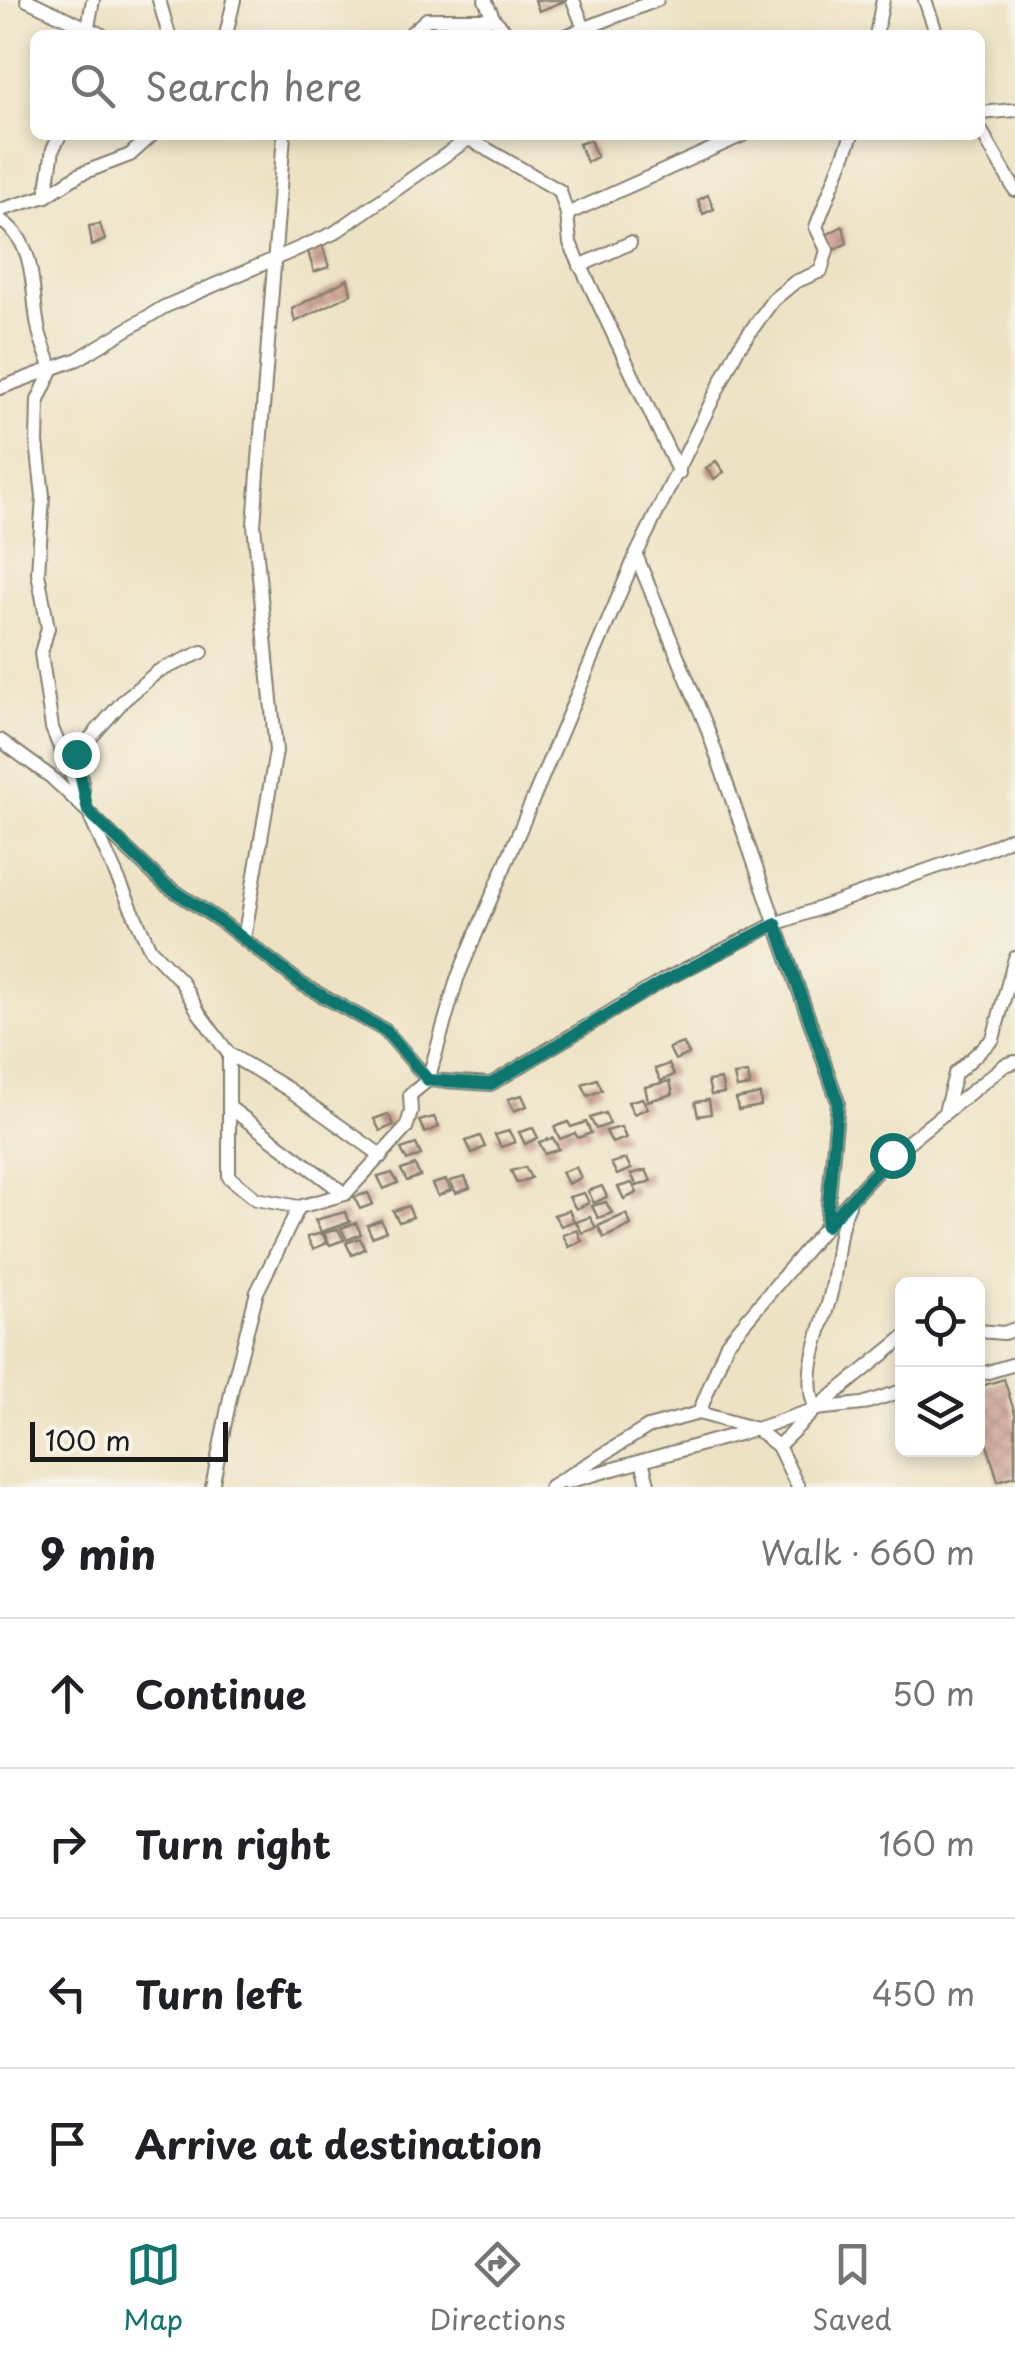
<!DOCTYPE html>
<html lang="en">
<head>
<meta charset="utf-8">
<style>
	body { margin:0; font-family:"Playpen Sans",sans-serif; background:#f6f6f6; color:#202124 }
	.controls { position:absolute; right:30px; bottom:30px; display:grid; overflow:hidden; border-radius:15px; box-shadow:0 5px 15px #0003 }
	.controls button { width:90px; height:90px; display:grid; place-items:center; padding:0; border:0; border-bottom:2px solid #e0e0e0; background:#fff; color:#202124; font:50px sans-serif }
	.scale { position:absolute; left:30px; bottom:25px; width:198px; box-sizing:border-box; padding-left:10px; border:5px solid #1c1c1c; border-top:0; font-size:28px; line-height:35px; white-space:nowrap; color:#1c1c1c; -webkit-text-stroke:8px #f7f3e8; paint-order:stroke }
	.stop { position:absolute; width:30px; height:30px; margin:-22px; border:8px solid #0f766e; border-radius:50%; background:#fff }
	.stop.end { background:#0f766e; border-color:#fff; box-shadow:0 2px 10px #0008 }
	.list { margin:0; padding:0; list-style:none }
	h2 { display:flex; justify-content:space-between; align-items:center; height:130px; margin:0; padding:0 40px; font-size:42px }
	h2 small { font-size:32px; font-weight:400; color:#757577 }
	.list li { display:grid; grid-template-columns:65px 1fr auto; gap:30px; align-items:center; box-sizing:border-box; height:150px; padding:0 40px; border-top:2px solid #e0e0e0 }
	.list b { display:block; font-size:38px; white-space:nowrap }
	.list em { font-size:32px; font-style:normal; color:#757577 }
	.icon { flex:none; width:55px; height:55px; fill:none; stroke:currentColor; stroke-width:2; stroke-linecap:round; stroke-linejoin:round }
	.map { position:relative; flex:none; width:1015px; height:1487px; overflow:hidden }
	.search { position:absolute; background:#fff; box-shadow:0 5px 15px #0003; left:30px; right:30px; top:30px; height:110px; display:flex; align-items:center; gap:25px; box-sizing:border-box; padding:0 35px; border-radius:15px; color:#757577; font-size:38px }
	.sheet { height:730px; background:#fff }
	nav { display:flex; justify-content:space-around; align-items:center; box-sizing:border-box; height:140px; border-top:2px solid #e0e0e0; background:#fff; font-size:28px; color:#757577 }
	nav a { display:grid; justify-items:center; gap:5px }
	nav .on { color:#0f766e }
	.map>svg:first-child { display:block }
	.building { fill:url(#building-cross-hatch) }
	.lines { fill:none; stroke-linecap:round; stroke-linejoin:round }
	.minor-casing { stroke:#847f70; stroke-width:16 }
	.minor { stroke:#fff; stroke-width:12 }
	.route { stroke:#0f766e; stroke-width:12 }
</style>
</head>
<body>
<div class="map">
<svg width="1015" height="1487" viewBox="0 0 1015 1487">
	<defs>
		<pattern id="building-cross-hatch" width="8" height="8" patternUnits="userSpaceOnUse" patternTransform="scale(2.5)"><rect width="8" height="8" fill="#cd9e8e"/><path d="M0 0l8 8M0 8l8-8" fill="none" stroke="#a68073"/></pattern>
	</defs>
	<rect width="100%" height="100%" fill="#f7f3e8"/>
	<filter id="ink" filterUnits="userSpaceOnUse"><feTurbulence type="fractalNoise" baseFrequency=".01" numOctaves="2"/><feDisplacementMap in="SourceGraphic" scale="20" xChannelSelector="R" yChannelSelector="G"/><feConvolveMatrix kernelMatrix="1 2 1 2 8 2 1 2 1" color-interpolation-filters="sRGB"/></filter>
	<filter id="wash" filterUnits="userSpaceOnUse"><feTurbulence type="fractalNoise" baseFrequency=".0048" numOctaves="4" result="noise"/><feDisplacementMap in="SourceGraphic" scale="40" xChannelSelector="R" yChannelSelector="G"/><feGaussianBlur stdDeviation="2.25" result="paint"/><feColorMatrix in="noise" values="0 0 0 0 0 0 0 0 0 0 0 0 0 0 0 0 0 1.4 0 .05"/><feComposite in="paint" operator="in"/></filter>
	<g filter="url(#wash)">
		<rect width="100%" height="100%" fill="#ede2c3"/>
		<g id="blocks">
			<g class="building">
				<path d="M535 0H567L539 11Z"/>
				<path d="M590 140 597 157 587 162 579 144Z"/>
				<path d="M708 195 714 209 703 214 698 200Z"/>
				<path d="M100 224 105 240 92 246 89 226Z"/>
				<path d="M843 226 847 243 832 251 824 236Z"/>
				<path d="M322 244 329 267 314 272 307 248Z"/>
				<path d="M348 279 351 294 295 322 292 309Z"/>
				<path d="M716 461 724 472 714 479 706 468Z"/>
				<path d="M683 1043 689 1054 675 1060 669 1048Z"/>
				<path d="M669 1064 674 1075 661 1081 655 1069Z"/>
				<path d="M748 1073 750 1086 737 1088 734 1075Z"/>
				<path d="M597 1079 602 1090 588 1096 582 1084Z"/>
				<path d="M721 1079 724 1093 711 1095 708 1081Z"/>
				<path d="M670 1081 673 1094 648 1101 645 1087Z"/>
				<path d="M760 1094 761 1106 738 1110 736 1099Z"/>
				<path d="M522 1095 527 1106 514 1111 508 1099Z"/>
				<path d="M642 1098 648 1108 634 1114 628 1102Z"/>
				<path d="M709 1100 711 1114 698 1116 695 1102Z"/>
				<path d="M605 1113 610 1124 596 1129 590 1118Z"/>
				<path d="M388 1114 394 1125 380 1131 374 1119Z"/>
				<path d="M434 1117 439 1127 425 1133 419 1121Z"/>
				<path d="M568 1122 571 1127 586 1122 591 1133 578 1138 575 1133 560 1139 554 1127Z"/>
				<path d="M621 1127 626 1138 612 1143 606 1131Z"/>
				<path d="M533 1128 538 1138 525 1144 519 1132Z"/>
				<path d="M509 1131 515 1142 501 1147 495 1135Z"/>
				<path d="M480 1136 485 1147 472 1153 466 1141Z"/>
				<path d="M553 1138 559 1149 545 1154 539 1142Z"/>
				<path d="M416 1144 421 1155 407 1161 401 1149Z"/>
				<path d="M626 1159 631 1169 617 1175 611 1163Z"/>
				<path d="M415 1165 420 1176 407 1181 401 1170Z"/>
				<path d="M525 1167 531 1178 517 1183 511 1171Z"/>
				<path d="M576 1167 581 1178 568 1184 562 1172Z"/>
				<path d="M646 1170 651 1181 637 1186 631 1174Z"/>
				<path d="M392 1173 398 1183 384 1189 378 1177Z"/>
				<path d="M465 1177 470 1188 456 1193 450 1181Z"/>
				<path d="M446 1180 451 1190 438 1196 432 1184Z"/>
				<path d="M632 1183 637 1193 624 1199 618 1187Z"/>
				<path d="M602 1186 607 1197 594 1203 588 1191Z"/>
				<path d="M368 1193 373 1204 360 1209 354 1197Z"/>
				<path d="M584 1193 589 1203 576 1209 569 1197Z"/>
				<path d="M606 1202 612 1213 598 1218 592 1206Z"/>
				<path d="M408 1206 413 1217 399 1222 393 1211Z"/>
				<path d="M569 1210 574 1221 561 1226 554 1215Z"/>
				<path d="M345 1212 350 1222 321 1232 315 1220Z"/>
				<path d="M626 1214 631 1225 604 1238 598 1226Z"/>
				<path d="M590 1217 596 1228 582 1233 576 1222Z"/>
				<path d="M381 1220 386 1231 372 1237 367 1225Z"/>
				<path d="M356 1223 361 1234 347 1240 341 1228Z"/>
				<path d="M338 1229 344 1240 330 1245 324 1233Z"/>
				<path d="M577 1230 582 1241 569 1247 563 1235Z"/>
				<path d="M322 1233 327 1243 313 1249 307 1237Z"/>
				<path d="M360 1238 365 1249 352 1255 346 1243Z"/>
				<path d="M1004 1379 1015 1414V1476L998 1481 978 1415V1387Z"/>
			</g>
		</g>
	</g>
	<g filter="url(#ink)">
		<use href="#blocks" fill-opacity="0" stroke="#847f70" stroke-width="2.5"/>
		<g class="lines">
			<g class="minor-casing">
				<g id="minor">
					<path d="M27 0 102 35"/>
					<path d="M159 0 169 35"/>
					<path d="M485 0 494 19"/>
					<path d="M573 0 585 31"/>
					<path d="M925 0 937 35"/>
					<path d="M87 32 93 0"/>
					<path d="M226 35 234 0"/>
					<path d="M409 35 427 19H494L509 35"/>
					<path d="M568 35 657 0"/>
					<path d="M876 35 883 0"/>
					<path d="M980 113 1015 110"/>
					<path d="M980 129 1015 190"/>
					<path d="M462 135 560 191 567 214 570 243 679 473"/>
					<path d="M46 196 53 149 60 135"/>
					<path d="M0 210 46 196 80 174 130 155 152 135"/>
					<path d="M567 214 743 135"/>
					<path d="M0 220C39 244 30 293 39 331 42 344 48 357 52 370L38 400 37 442 43 496 38 573 48 628 41 653 52 728 82 801"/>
					<path d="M580 266 630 243"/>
					<path d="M0 388 78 359 164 307 334 233 474 135"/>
					<path d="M636 555 706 725 838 1102 826 1226"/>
					<path d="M0 740 51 777 164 884 223 923 303 985 386 1031 428 1080 491 1084 662 981 775 924 990 848 1015 836"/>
					<path d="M83 789 77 753 124 700 157 672 202 652"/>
					<path d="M91 819 150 949 181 981 199 1013 229 1054 288 1089 382 1156"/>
					<path d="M244 939 276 751 254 525 284 135"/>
					<path d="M229 1054V1177L256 1199 299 1207"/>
					<path d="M229 1107 345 1194"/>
					<path d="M945 1112 955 1074 993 1039 1015 958"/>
					<path d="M978 1331 1004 1333 1015 1329"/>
					<path d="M978 1375 1015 1364"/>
					<path d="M816 1409C799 1373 825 1324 832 1288 838 1260 837 1230 849 1205"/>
					<path d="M699 1413 756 1429 816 1409 862 1404 902 1391"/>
					<path d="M778 1446 816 1409 902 1339"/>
					<path d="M642 1461 649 1487"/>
					<path d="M567 1482 756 1429 778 1446 798 1487"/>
					<path d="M212 1487 232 1388 257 1292 299 1207 345 1194 406 1128 411 1112 410 1095 428 1080 457 979 636 555 737 350 773 300 795 282 821 271 827 250 816 227 852 135"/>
					<path d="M550 1487 648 1427 699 1413 727 1343 826 1226 892 1155 1005 1065 1015 1062"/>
				</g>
			</g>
			<use href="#minor" class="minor"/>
		</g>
	</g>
	<g class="lines" filter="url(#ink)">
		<path class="route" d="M76 754 88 811 164 884 223 923 303 985 386 1031 428 1080 491 1084 662 982 776 924 838 1102 826 1226 892 1155"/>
	</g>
</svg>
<div class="controls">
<button><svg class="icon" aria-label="locate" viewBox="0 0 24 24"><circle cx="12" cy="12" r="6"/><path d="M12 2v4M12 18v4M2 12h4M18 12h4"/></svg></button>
<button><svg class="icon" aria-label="layers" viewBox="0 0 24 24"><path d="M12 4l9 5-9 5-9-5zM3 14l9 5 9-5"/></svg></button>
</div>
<div class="scale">100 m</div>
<div class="stop" style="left:892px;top:1155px"></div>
<div class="stop end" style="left:76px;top:754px"></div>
<div class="search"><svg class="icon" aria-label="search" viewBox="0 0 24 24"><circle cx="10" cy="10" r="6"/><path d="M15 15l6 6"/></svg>Search here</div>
</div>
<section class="sheet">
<h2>9 min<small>Walk · 660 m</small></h2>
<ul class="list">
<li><svg class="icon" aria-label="ahead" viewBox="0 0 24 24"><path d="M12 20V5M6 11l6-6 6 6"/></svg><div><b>Continue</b></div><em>50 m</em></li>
<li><svg class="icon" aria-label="right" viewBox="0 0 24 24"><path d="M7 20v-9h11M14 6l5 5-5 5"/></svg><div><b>Turn right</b></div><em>160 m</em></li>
<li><svg class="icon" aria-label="left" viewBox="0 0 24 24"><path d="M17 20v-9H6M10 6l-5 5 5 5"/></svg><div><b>Turn left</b></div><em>450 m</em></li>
<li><svg class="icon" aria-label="arrive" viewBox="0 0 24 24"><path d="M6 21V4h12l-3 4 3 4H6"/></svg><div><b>Arrive at destination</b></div></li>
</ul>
</section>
<nav>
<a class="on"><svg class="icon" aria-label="map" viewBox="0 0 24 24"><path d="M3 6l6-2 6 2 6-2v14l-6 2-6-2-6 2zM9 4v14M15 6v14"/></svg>Map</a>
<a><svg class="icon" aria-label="directions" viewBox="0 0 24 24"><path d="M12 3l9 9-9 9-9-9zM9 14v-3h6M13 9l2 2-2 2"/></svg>Directions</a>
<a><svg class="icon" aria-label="saved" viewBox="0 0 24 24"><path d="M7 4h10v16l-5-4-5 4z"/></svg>Saved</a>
</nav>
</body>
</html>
